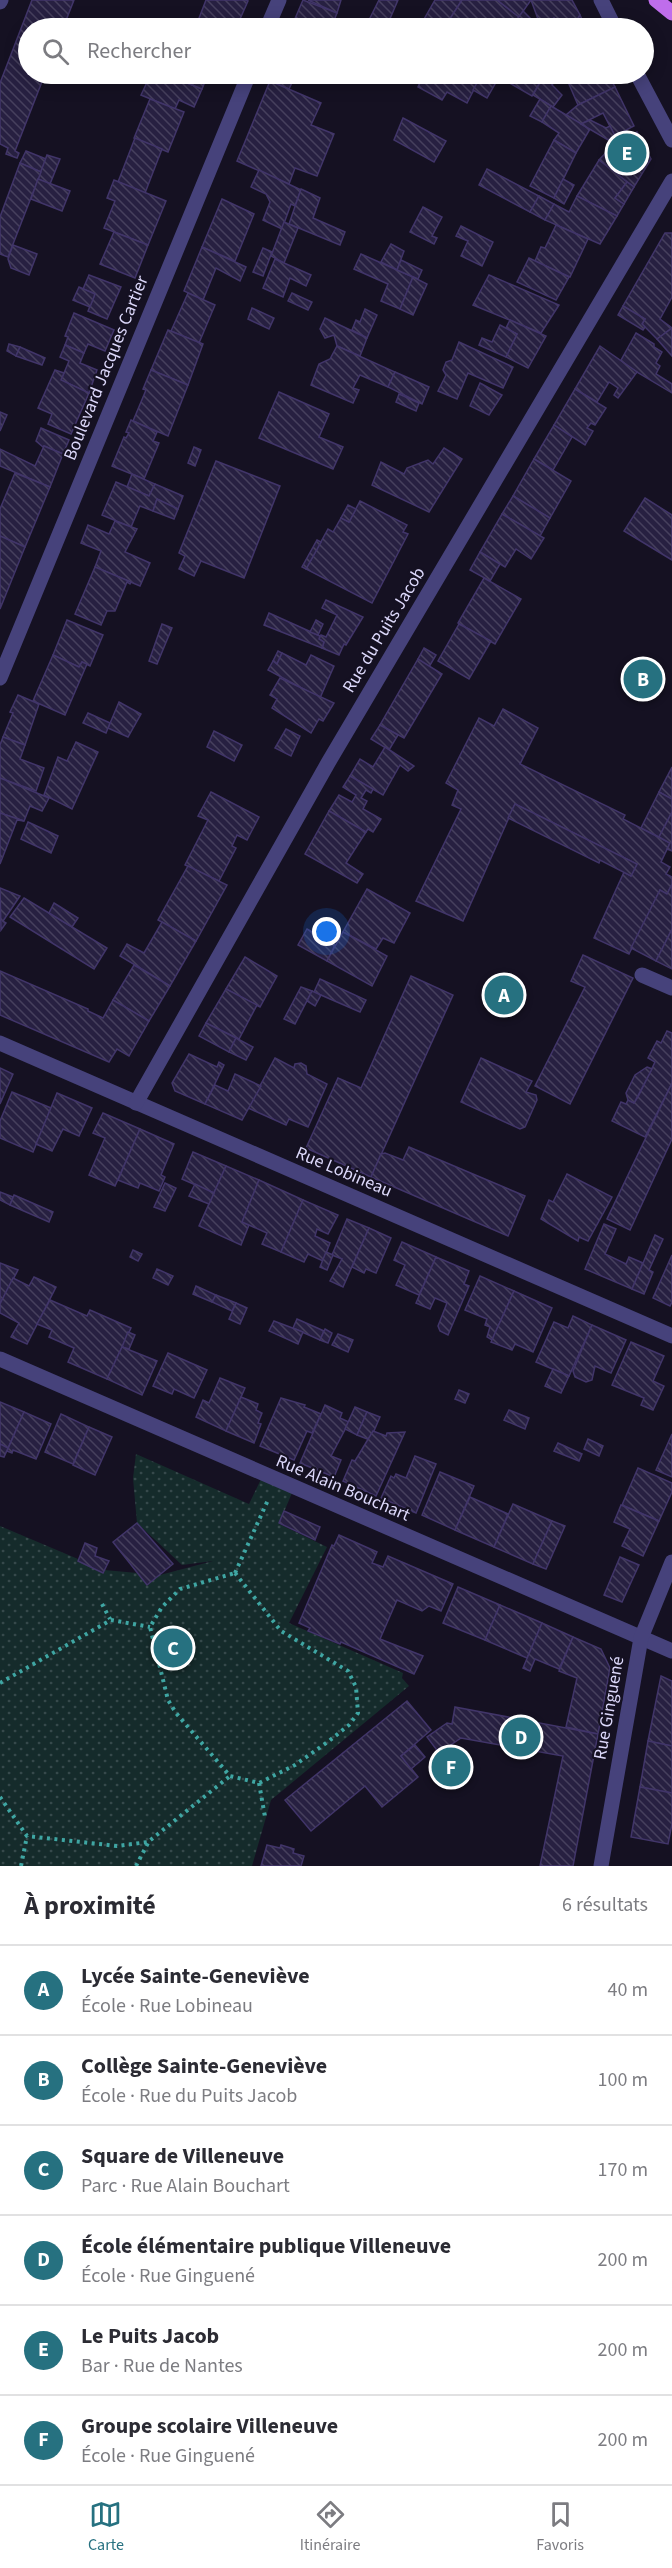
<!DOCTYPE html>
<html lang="fr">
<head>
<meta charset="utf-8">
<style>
	body { margin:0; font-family:"Source Sans 3",sans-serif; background:#f7f7f7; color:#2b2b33 }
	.you { position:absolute; left:327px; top:932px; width:21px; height:21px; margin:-15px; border:4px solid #fff; border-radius:50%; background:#1a73e8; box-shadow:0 0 0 9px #1a73e833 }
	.badge { display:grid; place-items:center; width:39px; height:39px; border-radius:50%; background:#267180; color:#fff; font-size:20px; font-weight:700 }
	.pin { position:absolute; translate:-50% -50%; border:3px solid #fff; box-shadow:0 2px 6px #0006 }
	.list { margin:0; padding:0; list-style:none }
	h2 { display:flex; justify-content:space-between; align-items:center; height:78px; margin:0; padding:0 24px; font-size:26px }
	h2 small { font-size:20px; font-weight:400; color:#7c7c81 }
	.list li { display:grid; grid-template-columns:39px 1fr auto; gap:18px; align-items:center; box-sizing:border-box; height:90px; padding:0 24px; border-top:2px solid #e1e1e2 }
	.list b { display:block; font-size:22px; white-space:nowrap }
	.list p { margin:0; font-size:20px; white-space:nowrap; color:#7c7c81 }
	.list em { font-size:20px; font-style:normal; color:#7c7c81 }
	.icon { flex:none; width:33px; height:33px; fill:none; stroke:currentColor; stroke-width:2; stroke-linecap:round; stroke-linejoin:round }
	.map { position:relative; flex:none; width:672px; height:1866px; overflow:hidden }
	.search { position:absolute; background:#fff; box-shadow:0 3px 15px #0003; left:18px; right:18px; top:18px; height:66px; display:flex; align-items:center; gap:15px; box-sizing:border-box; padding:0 21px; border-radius:33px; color:#7c7c81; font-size:22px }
	.sheet { height:618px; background:#fff }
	nav { display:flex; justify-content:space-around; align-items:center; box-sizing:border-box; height:84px; border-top:2px solid #e1e1e2; background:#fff; font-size:16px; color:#7c7c81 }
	nav a { display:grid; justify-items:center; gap:3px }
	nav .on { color:#267180 }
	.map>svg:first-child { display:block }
	.park { fill:url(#park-dots) }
	.building { fill:url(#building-back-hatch); stroke:#413569; stroke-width:1.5 }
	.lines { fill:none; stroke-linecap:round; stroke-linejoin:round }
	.path { stroke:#3fa6a3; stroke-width:4; stroke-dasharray:3 4.5; stroke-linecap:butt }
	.minor { stroke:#46427b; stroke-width:15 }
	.tertiary { stroke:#46427b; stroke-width:15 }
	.primary { stroke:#bf6deb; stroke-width:15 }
	.labels { text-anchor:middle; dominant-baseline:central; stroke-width:4.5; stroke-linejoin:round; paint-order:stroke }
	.street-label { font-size:18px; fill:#dcd8fa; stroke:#151122 }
</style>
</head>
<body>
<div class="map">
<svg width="672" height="1866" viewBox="0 0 672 1866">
	<defs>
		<pattern id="park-dots" width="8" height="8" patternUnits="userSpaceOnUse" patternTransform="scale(1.5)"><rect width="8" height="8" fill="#152b2b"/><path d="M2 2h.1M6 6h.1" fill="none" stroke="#36494b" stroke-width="1.8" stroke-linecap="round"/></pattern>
		<pattern id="building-back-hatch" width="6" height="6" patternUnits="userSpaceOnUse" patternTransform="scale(1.5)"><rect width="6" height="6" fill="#272041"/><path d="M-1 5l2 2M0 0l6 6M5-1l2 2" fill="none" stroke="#46405d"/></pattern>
	</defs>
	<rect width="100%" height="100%" fill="#151122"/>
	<path class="park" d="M136 1454 249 1504 263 1475 294 1488 279 1524 327 1547 289 1623 403 1673 402 1678 409 1686 271 1800 252 1866H0V1526L104 1570 160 1575 213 1561 182 1565 137 1523 133 1478Z"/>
	<g class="building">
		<path d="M32 0H74L63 28H28V74H45L15 151 19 153 17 158 6 154 8 148 0 144V83Z"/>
		<path d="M206 0H245L248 1 236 28H203L196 26Z"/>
		<path d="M303 0 337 13 331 28H291Z"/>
		<path d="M308 0H341L337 13Z"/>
		<path d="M379 0H398L386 28H365Z"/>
		<path d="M435 0H462L444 28H419Z"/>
		<path d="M462 0H497L519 17 511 28H444Z"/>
		<path d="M497 0H531L519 17Z"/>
		<path d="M531 0H572L580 15 572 28H559L554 18 541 28 531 27 511 28 523 11 534 22 538 19Z"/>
		<path d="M580 15 586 28H572Z"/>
		<path d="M179 19 192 24 190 28H175Z"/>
		<path d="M353 20 367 26 365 28H349Z"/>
		<path d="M151 74H165L202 89 194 107 179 100 175 109 141 95Z"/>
		<path d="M165 74H208L202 89Z"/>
		<path d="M273 74H296L289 89 270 81Z"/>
		<path d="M424 74H482L467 103 447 92 442 100 418 87Z"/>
		<path d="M482 74H492L499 77 487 98 473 90Z"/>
		<path d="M499 74H537L543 77 532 96 499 77Z"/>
		<path d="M545 74H552L549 77 554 82 552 85 562 95 553 107 533 95Z"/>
		<path d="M554 74H608L615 87 578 105 565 75 557 78Z"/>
		<path d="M270 81 321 103 311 125 334 134 317 176 295 168 289 184 237 161Z"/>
		<path d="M615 87 634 126 615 136 603 113 581 124 566 115 578 105Z"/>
		<path d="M150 99 184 112 168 152 134 138Z"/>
		<path d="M540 99 551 106 542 122 530 116Z"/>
		<path d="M551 106 590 129 576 153 554 140 559 133 542 122Z"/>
		<path d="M403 118 446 141 434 162 394 140Z"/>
		<path d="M590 120 606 128 610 126 615 136 608 140 581 124Z"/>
		<path d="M637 132 651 159 634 187 599 160 613 145Z"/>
		<path d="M135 138 162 149 145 193 118 182Z"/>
		<path d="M554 140 576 153 554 198 530 186Z"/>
		<path d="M26 151 46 159 41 172 20 163Z"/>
		<path d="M47 155 60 159 50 184 38 179Z"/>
		<path d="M599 160 627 182 615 198 624 204 617 216 577 196Z"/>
		<path d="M20 163 41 172 8 257 0 254V217Z"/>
		<path d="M487 169 539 196 530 212 479 185Z"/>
		<path d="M259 170 301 190 295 206 291 204 282 229 263 220 270 202 266 194 251 187Z"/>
		<path d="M38 179 70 191 62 211 31 199Z"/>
		<path d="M563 179 574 185 564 204 554 198Z"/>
		<path d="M114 180 166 201 148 245 104 228 115 201 107 198Z"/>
		<path d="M627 182 634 187 624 204 615 198Z"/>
		<path d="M301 189 320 198 313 218 345 232 340 245 289 224Z"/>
		<path d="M539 196 554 204 545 220 530 212Z"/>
		<path d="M577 196 617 216 600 244 545 220 554 204 569 212Z"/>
		<path d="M222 199 254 214 235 261 202 247Z"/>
		<path d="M423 207 442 217 432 236 437 238 434 244 410 232Z"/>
		<path d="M284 222 298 228 284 263 271 256Z"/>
		<path d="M556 225 588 239 570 277 535 261 541 247 545 248Z"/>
		<path d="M461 226 493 242 482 266 461 256 468 241 456 236Z"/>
		<path d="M114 232 148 245 135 278 100 264Z"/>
		<path d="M665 233H672V297L660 319 672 328 657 339 642 324 645 319 623 306Z"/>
		<path d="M391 244 404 251 397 270 381 262Z"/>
		<path d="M13 245 37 254 29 275 11 268 8 259Z"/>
		<path d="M202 247 246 267 240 281 216 268 203 300 184 291Z"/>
		<path d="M263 248 272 252 263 276 253 272Z"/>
		<path d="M361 254 413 277 400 309 381 301 388 284 354 269Z"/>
		<path d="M529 258 569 277 556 300 517 282Z"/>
		<path d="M275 259 311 275 306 286 290 278 283 297 263 288Z"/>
		<path d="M401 260 422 270 418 279 397 270Z"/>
		<path d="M89 275 121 287 107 319 88 311 95 294 83 289Z"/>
		<path d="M489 275 559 305 541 333 473 305Z"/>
		<path d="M413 277 427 284 413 315 400 309Z"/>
		<path d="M79 287 95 294 90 307 73 300Z"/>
		<path d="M188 293 215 305 199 343 171 331Z"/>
		<path d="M292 293 312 302 308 310 288 301Z"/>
		<path d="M623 306 645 319 642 324 645 327 643 330 618 315Z"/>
		<path d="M252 308 274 318 269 329 248 319Z"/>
		<path d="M365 309 377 315 367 338 352 330 356 320 360 322Z"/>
		<path d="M74 313 114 330 105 351 88 344 84 353 65 345 68 337 65 336Z"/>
		<path d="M325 318 367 338 360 356 337 346 334 335 325 338 320 329Z"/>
		<path d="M510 320 546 336 528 368 506 357 517 334 506 328Z"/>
		<path d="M500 325 517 334 506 357 479 345 482 338 492 342Z"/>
		<path d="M672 328V356L657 339Z"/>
		<path d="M168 330 203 344 188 385 151 370Z"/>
		<path d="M636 333 654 344V347L662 352 656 363 660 366 656 374 672 384V393L620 362Z"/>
		<path d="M459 342 513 367 503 388 468 373 457 399 438 391 446 375 443 370 446 362 452 360Z"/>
		<path d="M9 344 20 347 16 356 7 351Z"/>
		<path d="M65 345 84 353 80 363 97 370 89 393 61 380 69 361 60 357Z"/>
		<path d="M337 346 395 372 388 387 360 375 353 388 359 390 353 403 311 385 319 364 330 359Z"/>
		<path d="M600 346 637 372 618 398 614 395 618 388 609 382 597 402 575 389Z"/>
		<path d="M20 347 45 358 42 365 16 356Z"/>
		<path d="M55 370 64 373 61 380 89 393 71 434 48 424 52 414 38 408Z"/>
		<path d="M151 370 188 385 168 436 133 421 146 390 143 389Z"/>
		<path d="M395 372 429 387 422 404 388 387Z"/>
		<path d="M480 383 502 395 489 415 470 406Z"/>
		<path d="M575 389 606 408 595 425 591 423 587 428 593 431 585 445 554 425Z"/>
		<path d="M279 392 329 414 319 437 343 447 333 469 259 438Z"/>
		<path d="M399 394 419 403 416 411 396 402Z"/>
		<path d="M0 412 7 415 0 431Z"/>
		<path d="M131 420 157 432 153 441 159 443 144 479 112 466 124 437 126 438 129 433 126 432Z"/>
		<path d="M554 425 572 437 553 470 534 459Z"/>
		<path d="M41 428 69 440 63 454 44 446 43 447 36 441Z"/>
		<path d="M44 446 63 454 50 487 0 466V449L35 466Z"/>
		<path d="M194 447 201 450 195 466 188 463Z"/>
		<path d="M444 448 462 459 429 512 372 485 381 462 404 474 407 468 428 460 433 464Z"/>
		<path d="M534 459 571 481 550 518 513 496Z"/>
		<path d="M216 461 280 486 244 578 201 561 194 576 179 569 185 556 179 553Z"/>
		<path d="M15 473 50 487 25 547 0 536V509Z"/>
		<path d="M132 474 155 484 149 496 127 487Z"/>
		<path d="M116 482 149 496 155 484 183 496 178 509 157 499 153 511 140 506 131 527 102 515Z"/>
		<path d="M513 496 550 518 540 536 502 514Z"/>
		<path d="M645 498 672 515V560L624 531Z"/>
		<path d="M157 499 178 509 174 519 153 511Z"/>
		<path d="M360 501 407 525 403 532 408 534 372 603 306 569 328 529 333 532 341 518 349 522Z"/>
		<path d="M348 505 356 509 349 522 341 518Z"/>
		<path d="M502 514 544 538 531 559 516 549 505 567 480 552Z"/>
		<path d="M115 521 137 529 125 552 150 563 140 586 95 567 101 551 81 543 88 525 109 534Z"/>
		<path d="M0 536 25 547 0 609Z"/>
		<path d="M317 540 321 542 306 569 302 567Z"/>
		<path d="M480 552 500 564 490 581 470 570Z"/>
		<path d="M95 567 131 582 130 584 127 582 115 611H107L101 625 75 614Z"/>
		<path d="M484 578 521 599 495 644 458 623Z"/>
		<path d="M326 600 363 617 346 645 344 644 339 655 322 648 324 642 319 639 321 635 326 637 337 615 322 608Z"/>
		<path d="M269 613 320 636 319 639 324 642 322 648 264 625Z"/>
		<path d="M67 620 103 635 90 666 82 662 79 667 53 655Z"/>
		<path d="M316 620 323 624 318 635 310 632Z"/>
		<path d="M162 624 172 628 157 664 149 661Z"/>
		<path d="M459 624 491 641 469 679 438 661Z"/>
		<path d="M424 648 436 655 429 667 418 659Z"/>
		<path d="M278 651 282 653 277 664 273 661Z"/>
		<path d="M282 653 306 665 311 655 334 666 320 698 268 670 273 661 277 664Z"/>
		<path d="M53 655 79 667 82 662 87 664 65 715 33 701Z"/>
		<path d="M418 659 442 674 404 738 380 725Z"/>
		<path d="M280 678 334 703 323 721 319 719 311 733 272 708 277 699 270 695Z"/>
		<path d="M18 695 39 704 25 745 3 737 13 713 10 712Z"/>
		<path d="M119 702 141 714 128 737 108 728Z"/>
		<path d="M503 709 538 728 520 764 625 815 623 819 670 843 661 862 670 867 666 874 672 877V884L667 894 660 890 629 954 594 938 624 872 631 876 637 864 515 804 463 921 416 901 461 809 452 805 458 790 446 783 479 718 494 726Z"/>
		<path d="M88 713 110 723 106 733 83 723Z"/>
		<path d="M380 725 398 735 389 750 371 739Z"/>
		<path d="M286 729 300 736 291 756 275 748Z"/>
		<path d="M214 731 242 745 234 761 207 747Z"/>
		<path d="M3 737 25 745 20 759 44 768 36 791 0 778V745Z"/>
		<path d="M76 742 98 752 72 809 44 795 58 757 67 761Z"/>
		<path d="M385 747 414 766 408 771 400 765 383 795 350 776 360 759 373 767Z"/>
		<path d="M672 767V799L659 792Z"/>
		<path d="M350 776 373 789 371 793 366 790 361 798 367 801 363 809 381 819 373 832 368 829 366 832 329 811 339 795 352 802 356 795 343 787Z"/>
		<path d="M0 778 49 798 42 811 30 806 24 821 0 813Z"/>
		<path d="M211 792 259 817 247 840 237 835 232 846 236 848 219 881 185 865 208 820 198 816Z"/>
		<path d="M659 792 672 799V812L659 837 641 828Z"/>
		<path d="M515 804 637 864 631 876 600 860 599 863 508 818Z"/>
		<path d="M329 811 366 832 346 863 363 874 357 883 305 854Z"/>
		<path d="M672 812V851L667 849 670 843 659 837Z"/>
		<path d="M0 813 24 821 17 820 0 864Z"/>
		<path d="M28 822 58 836 51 853 21 839Z"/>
		<path d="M188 866 227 885 196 941 158 920Z"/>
		<path d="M672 884V929L656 961 631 948 660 890 667 894Z"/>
		<path d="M0 888 20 896 3 921 6 923 1 930Z"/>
		<path d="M367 889 410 913 394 943 383 938 376 949 343 932Z"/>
		<path d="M24 898 107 948 94 969 10 917Z"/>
		<path d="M54 903 78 918 72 927 49 913Z"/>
		<path d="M162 922 196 941 170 986 120 956 127 944 144 953Z"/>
		<path d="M307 929 335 945 327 961 298 945Z"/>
		<path d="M672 929V969L656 961Z"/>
		<path d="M343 932 387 956 372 986 327 961Z"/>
		<path d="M583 955 633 978 570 1104 535 1086 585 987 571 981Z"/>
		<path d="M245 957 277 976 260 1007 226 989Z"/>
		<path d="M134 965 170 986 149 1021 113 1000Z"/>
		<path d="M0 971 88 1009V1011L103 1018 113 1000 149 1021 129 1056 117 1049 109 1062 0 1015Z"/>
		<path d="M411 976 453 995 371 1177 306 1148 338 1078 361 1088Z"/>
		<path d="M320 979 366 1000 360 1012 314 992Z"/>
		<path d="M301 987 312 991 295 1024 284 1019Z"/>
		<path d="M226 989 257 1005 239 1039 206 1023Z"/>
		<path d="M312 991 321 995 315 1006 307 1001Z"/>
		<path d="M206 1023 236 1038 229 1052 199 1036Z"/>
		<path d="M667 1031 672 1033V1083L645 1137 612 1121 621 1102 626 1104 628 1100 634 1103 638 1097 655 1062 648 1058 657 1041 661 1043Z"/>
		<path d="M236 1038 253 1047 246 1060 229 1052Z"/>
		<path d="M189 1054 217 1067 219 1062 224 1065 205 1104 175 1091 172 1083Z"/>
		<path d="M275 1058 294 1068 295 1064 301 1063 306 1066 307 1074 327 1084 308 1127 289 1119 286 1125 248 1108Z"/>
		<path d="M481 1058 532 1081 526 1092 536 1095 537 1100 525 1127 520 1129 461 1102Z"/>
		<path d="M647 1067 652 1069 634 1103 628 1100 626 1093 635 1075Z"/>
		<path d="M0 1068 13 1074 0 1104Z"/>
		<path d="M235 1074 261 1086 242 1120 205 1104 215 1085 228 1091Z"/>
		<path d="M672 1083V1139L630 1230 607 1219Z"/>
		<path d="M12 1092 51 1108 33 1152 0 1138V1121Z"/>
		<path d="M57 1093 92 1108 79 1136 63 1129 52 1151 36 1144Z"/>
		<path d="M103 1113 140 1129 115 1186 89 1175 105 1138 93 1133Z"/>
		<path d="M140 1129 174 1144 161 1175 165 1177 159 1191 140 1183 138 1188 118 1180Z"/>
		<path d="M409 1147 525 1196 508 1236 371 1177 381 1154 385 1153 403 1160Z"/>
		<path d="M193 1152 226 1166 214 1193 182 1179Z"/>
		<path d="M226 1166 259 1180 242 1222 249 1225 241 1245 199 1226Z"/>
		<path d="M567 1174 612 1197 588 1241 579 1237 578 1241 541 1219 549 1200 553 1202Z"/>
		<path d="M259 1180 303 1200 281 1252 262 1244 267 1233 242 1222Z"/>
		<path d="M165 1183 176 1188 165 1211 154 1207Z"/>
		<path d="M195 1184 214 1193 209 1204 189 1196Z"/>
		<path d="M0 1192 13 1197 10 1205 0 1200Z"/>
		<path d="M14 1195 53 1212 49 1222 10 1205Z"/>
		<path d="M303 1200 338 1215 328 1234 317 1229 315 1236 330 1243 323 1261 308 1254 304 1262 281 1252Z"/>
		<path d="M347 1219 369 1228 343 1287 330 1281 342 1259 332 1255Z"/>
		<path d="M604 1224 616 1229 605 1254 626 1264 629 1257 643 1263 632 1289 585 1269Z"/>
		<path d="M369 1228 391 1238 376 1273 366 1269 364 1273 352 1267Z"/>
		<path d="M655 1235 663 1239 649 1270 653 1272 644 1294 632 1289Z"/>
		<path d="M402 1242 436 1257 419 1295 396 1285 405 1265 394 1260Z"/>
		<path d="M133 1250 142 1254 138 1261 130 1257Z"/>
		<path d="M326 1252 333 1255 327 1270 320 1267Z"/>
		<path d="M672 1255V1302L670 1306 653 1298Z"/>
		<path d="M436 1257 469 1271 464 1284 469 1286 448 1335 440 1331 438 1326 447 1303 435 1298 430 1309 416 1303Z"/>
		<path d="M0 1263 18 1270 0 1304Z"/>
		<path d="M157 1269 173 1276 168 1285 153 1278Z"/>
		<path d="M480 1276 514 1291 492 1340 487 1337 490 1327 485 1325 487 1319 465 1310Z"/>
		<path d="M34 1277 56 1287 27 1344 11 1337 19 1323 0 1313V1304L13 1278 29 1286Z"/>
		<path d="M196 1286 216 1295 212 1302 193 1294Z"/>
		<path d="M514 1291 552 1308 533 1352 515 1344 512 1350 491 1342Z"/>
		<path d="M216 1295 236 1303 232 1311 212 1302Z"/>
		<path d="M50 1300 87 1316 90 1310 131 1328 107 1379 68 1362 74 1348 49 1337 52 1330 37 1324Z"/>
		<path d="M236 1303 247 1308 240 1324 229 1319Z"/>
		<path d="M573 1316 592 1325 569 1376 536 1362 554 1322 568 1328Z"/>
		<path d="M297 1319 324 1331 320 1340 293 1328Z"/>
		<path d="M274 1321 303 1332 298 1344 269 1331Z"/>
		<path d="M592 1325 626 1340 611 1373 595 1366 592 1380 586 1382 575 1377 573 1371Z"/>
		<path d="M325 1329 332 1333 328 1343 320 1340Z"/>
		<path d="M128 1332 135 1335 129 1349 122 1347Z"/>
		<path d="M338 1334 353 1340 348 1352 332 1345Z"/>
		<path d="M631 1342 664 1356 653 1381 664 1386 653 1410 641 1405 644 1398 612 1385Z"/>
		<path d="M122 1347 157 1361 142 1395 107 1379Z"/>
		<path d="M168 1353 207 1370 194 1398 174 1389 172 1394 153 1386Z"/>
		<path d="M553 1369 569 1376 561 1393 545 1386Z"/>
		<path d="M220 1378 245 1388 226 1431 196 1417 203 1400 209 1403Z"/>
		<path d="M459 1390 469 1394 465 1403 455 1399Z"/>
		<path d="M241 1397 258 1404 256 1410 262 1413 258 1423 261 1424 254 1443 226 1431Z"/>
		<path d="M281 1398 305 1405 304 1407 321 1414 312 1433 307 1431 294 1460 260 1446Z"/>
		<path d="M0 1402 24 1412 8 1448 0 1444Z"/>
		<path d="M325 1405 342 1413 340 1418 349 1422 331 1456 341 1460 334 1477 300 1463Z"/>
		<path d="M355 1407 367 1412 357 1435 345 1429Z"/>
		<path d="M509 1410 529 1418 525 1429 504 1420Z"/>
		<path d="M24 1412 51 1424 36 1459 13 1450 12 1453 7 1451Z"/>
		<path d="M367 1412 380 1417 370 1440 357 1435Z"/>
		<path d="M61 1414 89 1427 73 1464 45 1452Z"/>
		<path d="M89 1427 112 1437 95 1475 73 1465Z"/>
		<path d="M373 1431 386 1436 387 1433 405 1432 376 1496 343 1481 352 1460 355 1461Z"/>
		<path d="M672 1434V1477L656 1470Z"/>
		<path d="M588 1439 603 1446 599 1456 584 1449Z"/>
		<path d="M558 1443 582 1454 579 1461 554 1451Z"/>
		<path d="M0 1444 8 1448 4 1457 0 1456Z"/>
		<path d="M415 1456 436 1464 416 1513 381 1498 391 1476 394 1478 396 1474 406 1478Z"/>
		<path d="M638 1468 672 1483V1492L659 1521 622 1505Z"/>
		<path d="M440 1472 474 1486 455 1530 422 1515Z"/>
		<path d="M470 1497 508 1514 494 1547 455 1530Z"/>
		<path d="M513 1504 552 1521 533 1564 494 1547Z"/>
		<path d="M621 1505 659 1521 643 1556 622 1546 630 1529 614 1522Z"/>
		<path d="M284 1511 320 1527 315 1540 279 1523Z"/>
		<path d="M552 1521 565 1526 546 1569 533 1564Z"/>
		<path d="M137 1523 173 1564 147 1585 113 1542Z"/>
		<path d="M339 1535 377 1552 372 1563 383 1567 388 1556 453 1584 441 1611 429 1606 422 1611 397 1600 380 1639 423 1656 414 1674 341 1642 340 1644 308 1631 310 1628 299 1623 332 1545 334 1546Z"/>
		<path d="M85 1543 97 1548 95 1556 109 1561 103 1573 78 1561Z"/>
		<path d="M620 1557 639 1565 622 1602 604 1595Z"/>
		<path d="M458 1587 500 1605 485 1640 443 1623Z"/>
		<path d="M500 1605 542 1623 527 1658 485 1640Z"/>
		<path d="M542 1623 573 1637 559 1669 535 1659 530 1671 523 1668Z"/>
		<path d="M573 1637 601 1649 610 1668 598 1734 566 1727 577 1678 559 1671Z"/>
		<path d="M661 1676 672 1681V1746L648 1741Z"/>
		<path d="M407 1701 431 1730 401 1756 418 1777 382 1807 365 1786 311 1831 285 1800Z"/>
		<path d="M455 1707 598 1734 573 1866H540L563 1756 461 1738 439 1753 427 1737 447 1723 452 1724Z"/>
		<path d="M648 1741 672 1746V1793L640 1787Z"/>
		<path d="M415 1745 425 1757 411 1769 401 1756Z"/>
		<path d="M640 1787 672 1793V1824L668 1844 631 1837Z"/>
		<path d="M267 1845 280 1848 281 1845 294 1849 293 1853 304 1856 301 1866H261Z"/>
	</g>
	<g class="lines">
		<g class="path">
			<path d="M235 1573 281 1631 348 1671 356 1687 358 1713 349 1725 329 1741 295 1765 259 1783 230 1776 176 1713 168 1700 150 1627 162 1607 180 1589Z"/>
			<path d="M235 1573 268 1500"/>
			<path d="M102 1604 110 1619"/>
			<path d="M0 1683 111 1620 150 1627"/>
			<path d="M259 1783 265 1817"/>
			<path d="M0 1797 27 1836 117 1846 148 1842 230 1776"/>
			<path d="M21 1866 27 1836"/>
			<path d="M136 1866 148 1843"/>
		</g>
		<g class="minor">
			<path d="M601 0 615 28"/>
			<path d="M0 2 1 0"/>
			<path d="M637 74 672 140"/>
			<path d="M642 975 672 988"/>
			<path d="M0 1043 672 1336"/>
			<path d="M136 1103 328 763 672 181"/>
			<path d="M0 1359 672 1651"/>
			<path d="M601 1866 641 1638 672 1562"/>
		</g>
		<g class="tertiary">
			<path d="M267 28 279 0"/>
			<path d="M0 678 249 74"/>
		</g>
		<path class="primary" d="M656 0 672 13"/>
	</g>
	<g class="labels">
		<g class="street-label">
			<text transform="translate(106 368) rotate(-68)">Boulevard Jacques Cartier</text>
			<text transform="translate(384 630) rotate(-59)">Rue du Puits Jacob</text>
			<text transform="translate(344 1172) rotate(23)">Rue Lobineau</text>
			<text transform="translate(343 1488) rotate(23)">Rue Alain Bouchart</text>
			<text transform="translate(609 1708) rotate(-80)">Rue Ginguené</text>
		</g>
	</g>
</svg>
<div class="you"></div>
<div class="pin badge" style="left:504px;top:995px">A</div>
<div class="pin badge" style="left:643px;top:679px">B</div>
<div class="pin badge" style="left:173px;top:1648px">C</div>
<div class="pin badge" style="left:521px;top:1737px">D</div>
<div class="pin badge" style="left:627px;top:153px">E</div>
<div class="pin badge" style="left:451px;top:1767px">F</div>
<div class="search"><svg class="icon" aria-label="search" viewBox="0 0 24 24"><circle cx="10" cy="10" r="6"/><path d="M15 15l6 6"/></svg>Rechercher</div>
</div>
<section class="sheet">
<h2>À proximité<small>6 résultats</small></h2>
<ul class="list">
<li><span class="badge">A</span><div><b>Lycée Sainte-Geneviève</b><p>École · Rue Lobineau</p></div><em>40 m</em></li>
<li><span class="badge">B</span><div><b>Collège Sainte-Geneviève</b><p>École · Rue du Puits Jacob</p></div><em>100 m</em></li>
<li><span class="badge">C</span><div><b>Square de Villeneuve</b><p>Parc · Rue Alain Bouchart</p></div><em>170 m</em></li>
<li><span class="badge">D</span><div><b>École élémentaire publique Villeneuve</b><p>École · Rue Ginguené</p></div><em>200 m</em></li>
<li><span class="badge">E</span><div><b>Le Puits Jacob</b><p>Bar · Rue de Nantes</p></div><em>200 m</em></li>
<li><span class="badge">F</span><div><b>Groupe scolaire Villeneuve</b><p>École · Rue Ginguené</p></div><em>200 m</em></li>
</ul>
</section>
<nav>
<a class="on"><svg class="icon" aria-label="map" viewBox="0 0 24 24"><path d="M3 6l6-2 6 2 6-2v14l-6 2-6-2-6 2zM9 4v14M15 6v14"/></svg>Carte</a>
<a><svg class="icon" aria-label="directions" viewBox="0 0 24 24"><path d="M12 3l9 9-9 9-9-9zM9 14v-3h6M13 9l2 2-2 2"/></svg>Itinéraire</a>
<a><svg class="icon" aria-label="saved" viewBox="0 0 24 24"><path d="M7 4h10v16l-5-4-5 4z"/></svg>Favoris</a>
</nav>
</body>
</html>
